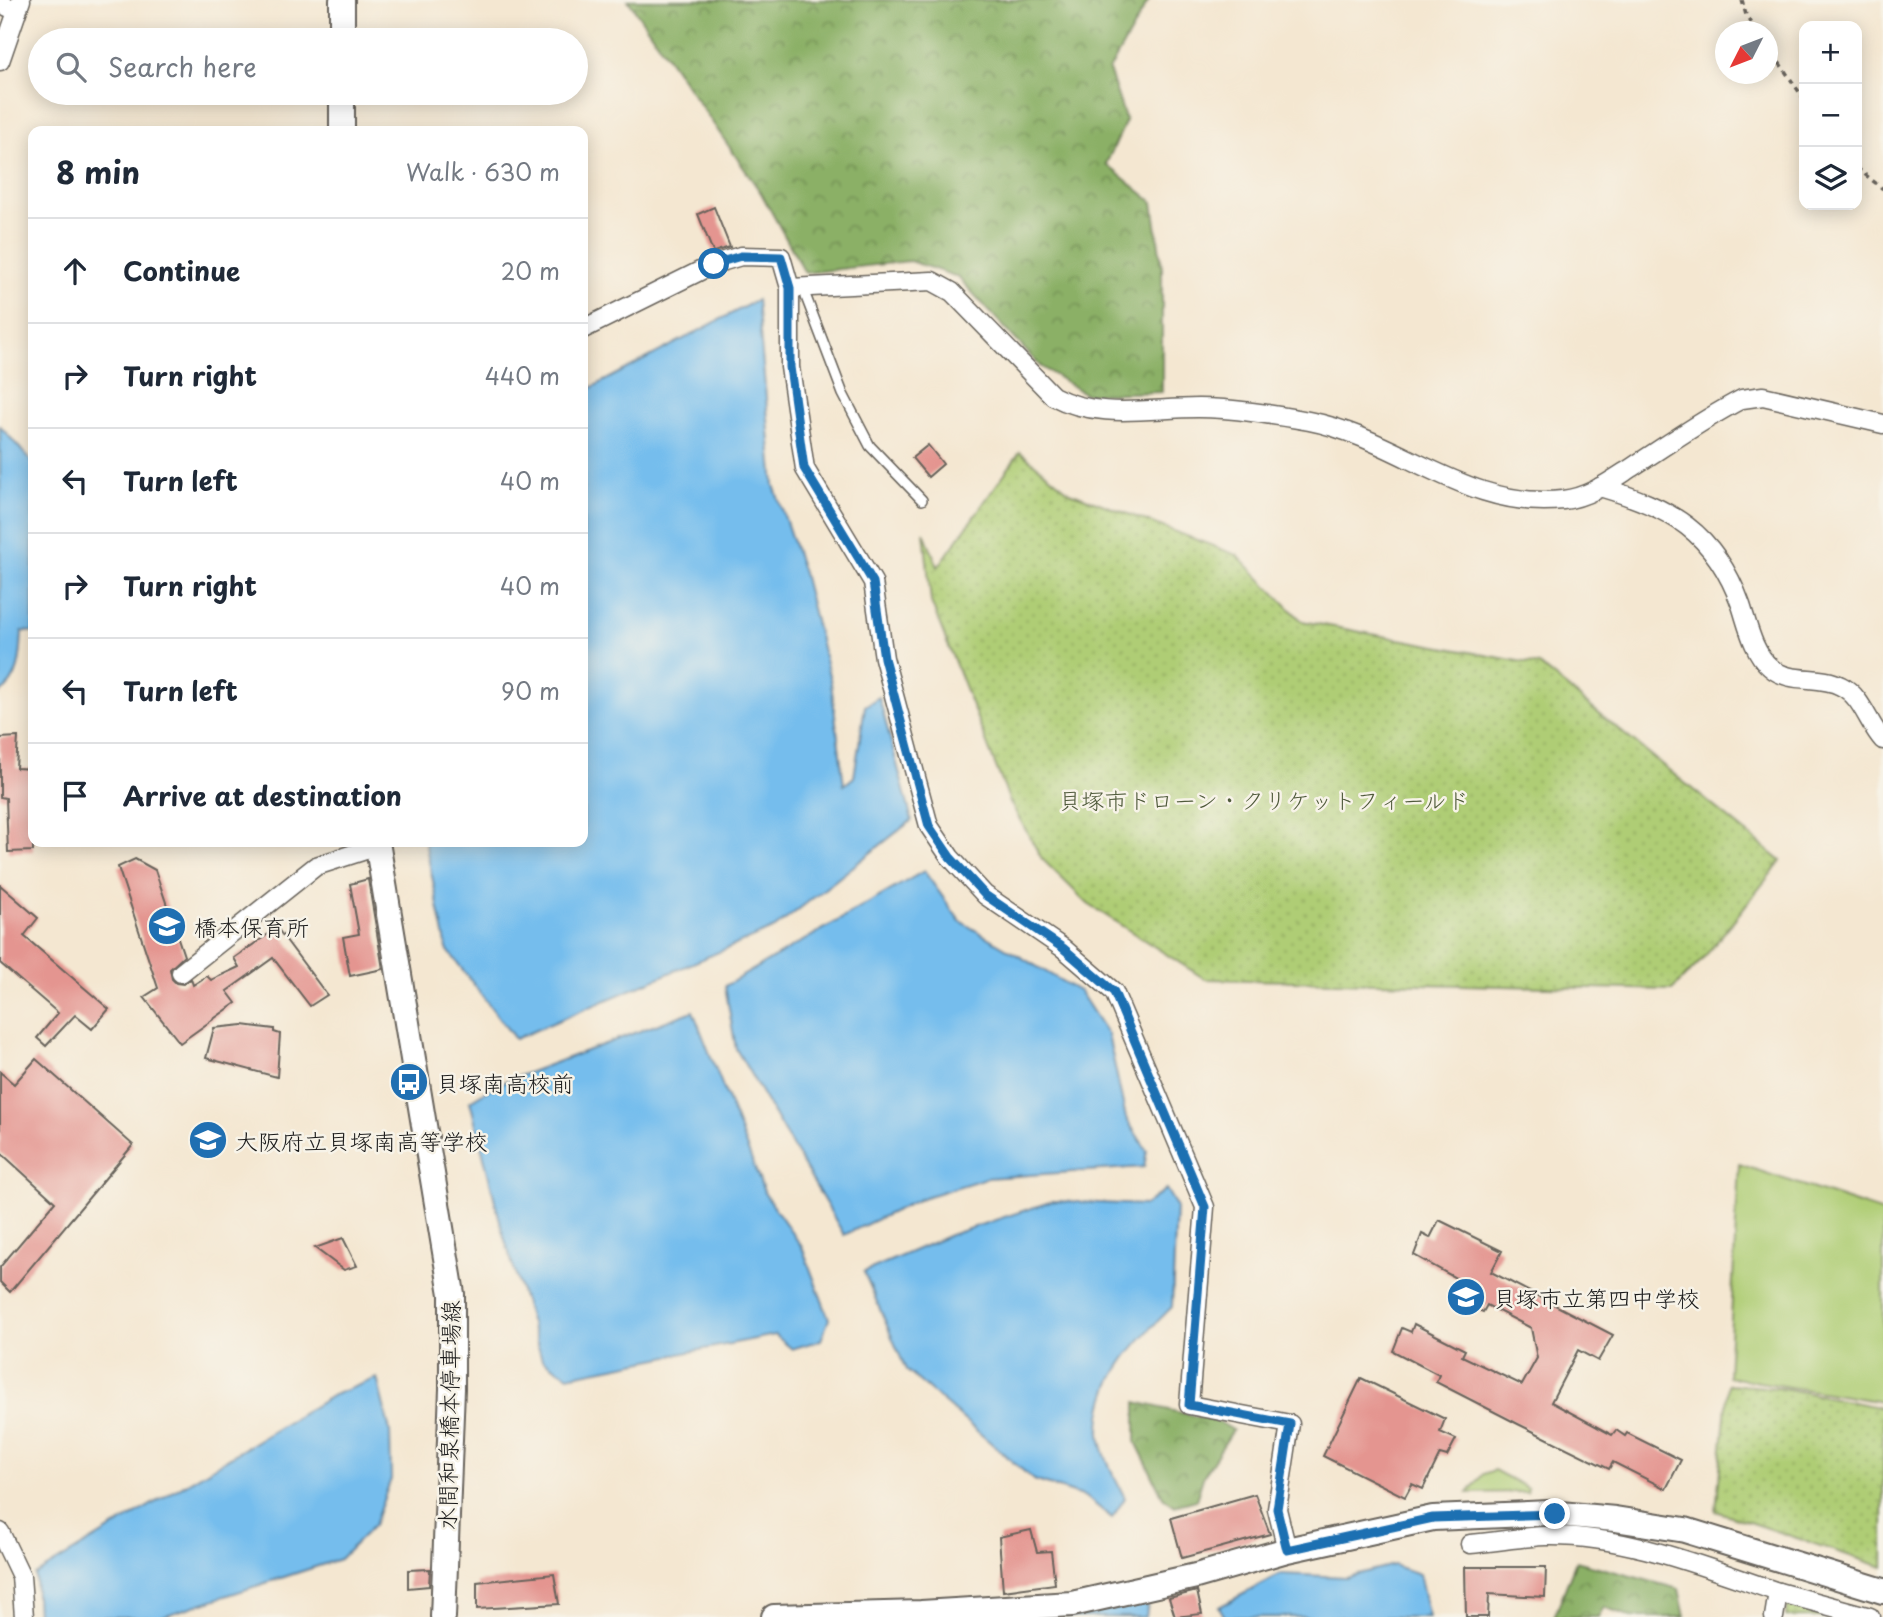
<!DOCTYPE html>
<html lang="en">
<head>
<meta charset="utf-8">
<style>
	body { margin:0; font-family:"Playpen Sans","Klee One",sans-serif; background:#f6f6f7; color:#1f2937 }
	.controls { position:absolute; right:21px; top:21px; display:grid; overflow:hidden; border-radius:14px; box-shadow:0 4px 18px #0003 }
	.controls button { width:63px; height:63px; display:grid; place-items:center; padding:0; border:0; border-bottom:2px solid #e0e1e3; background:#fff; color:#1f2937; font:35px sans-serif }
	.compass { position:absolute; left:1715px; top:21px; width:63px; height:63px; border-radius:50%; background:#fff; box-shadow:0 4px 18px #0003; rotate:228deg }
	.stop { position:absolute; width:21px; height:21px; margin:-16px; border:5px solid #1f6fb2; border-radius:50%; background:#fff }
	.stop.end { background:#1f6fb2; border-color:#fff; box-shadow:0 2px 7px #0008 }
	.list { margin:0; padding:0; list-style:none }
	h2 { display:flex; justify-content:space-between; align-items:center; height:91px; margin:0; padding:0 28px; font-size:30px }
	h2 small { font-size:23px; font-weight:400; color:#747a83 }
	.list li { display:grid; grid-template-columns:46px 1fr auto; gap:21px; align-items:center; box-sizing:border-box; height:105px; padding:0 28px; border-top:2px solid #e0e1e3 }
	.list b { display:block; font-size:26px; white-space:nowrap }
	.list em { font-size:23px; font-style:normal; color:#747a83 }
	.icon { flex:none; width:38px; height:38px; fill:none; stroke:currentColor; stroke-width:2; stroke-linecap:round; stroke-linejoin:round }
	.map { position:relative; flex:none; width:1883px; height:1617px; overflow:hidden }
	.search { position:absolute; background:#fff; box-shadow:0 4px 18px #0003; left:28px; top:28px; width:560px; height:77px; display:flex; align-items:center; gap:18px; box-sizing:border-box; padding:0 24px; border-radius:38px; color:#747a83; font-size:26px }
	.panel { position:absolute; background:#fff; box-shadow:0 4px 18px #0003; left:28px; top:126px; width:560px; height:721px; border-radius:14px }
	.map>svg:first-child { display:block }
	.grass { fill:#afcd75; stroke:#667448; stroke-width:2 }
	.forest { fill:url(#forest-crowns); stroke:#546641; stroke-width:2 }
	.park { fill:url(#park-dots); stroke:#667448; stroke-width:2 }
	.water { fill:#75bded; stroke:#486c84; stroke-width:2 }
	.building { fill:#e49590 }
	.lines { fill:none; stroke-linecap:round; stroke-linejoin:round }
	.lane-casing { stroke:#68635b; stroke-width:12 }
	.street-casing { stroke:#68635b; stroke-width:21 }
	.secondary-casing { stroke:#68635b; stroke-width:28 }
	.path { stroke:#68635b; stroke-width:3.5; stroke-dasharray:5 5; stroke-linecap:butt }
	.lane { stroke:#fff; stroke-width:9 }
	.street { stroke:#fff; stroke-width:18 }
	.secondary { stroke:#fff; stroke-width:24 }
	.route { stroke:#1f6fb2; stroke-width:9 }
	.labels { text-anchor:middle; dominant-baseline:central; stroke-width:5; stroke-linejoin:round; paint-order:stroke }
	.park-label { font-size:23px; fill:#4f5a3b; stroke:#f7f3e8 }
	.poi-label { font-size:23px; fill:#1c1c1c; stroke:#f7f3e8; text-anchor:start }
	.street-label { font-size:23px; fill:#1c1c1c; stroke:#f7f3e8 }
</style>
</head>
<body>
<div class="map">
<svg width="1883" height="1617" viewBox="0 0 1883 1617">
	<defs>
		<pattern id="forest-crowns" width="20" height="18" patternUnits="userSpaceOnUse" patternTransform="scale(1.75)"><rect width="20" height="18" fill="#8bb066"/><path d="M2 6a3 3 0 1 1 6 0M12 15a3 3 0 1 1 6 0" fill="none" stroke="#718e53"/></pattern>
		<pattern id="park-dots" width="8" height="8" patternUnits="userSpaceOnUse" patternTransform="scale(1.75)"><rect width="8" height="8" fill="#afcd75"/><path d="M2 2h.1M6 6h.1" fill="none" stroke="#96af65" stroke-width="1.8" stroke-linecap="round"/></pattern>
	</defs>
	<rect width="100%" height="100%" fill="#f7f3e8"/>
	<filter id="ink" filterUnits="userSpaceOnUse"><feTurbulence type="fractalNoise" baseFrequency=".0143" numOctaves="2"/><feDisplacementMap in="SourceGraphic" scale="14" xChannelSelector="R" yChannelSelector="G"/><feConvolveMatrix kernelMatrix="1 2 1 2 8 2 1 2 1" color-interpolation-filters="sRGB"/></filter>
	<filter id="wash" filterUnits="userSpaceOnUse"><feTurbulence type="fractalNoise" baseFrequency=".00686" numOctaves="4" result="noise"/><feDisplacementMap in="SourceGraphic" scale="28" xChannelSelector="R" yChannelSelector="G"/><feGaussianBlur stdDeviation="1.57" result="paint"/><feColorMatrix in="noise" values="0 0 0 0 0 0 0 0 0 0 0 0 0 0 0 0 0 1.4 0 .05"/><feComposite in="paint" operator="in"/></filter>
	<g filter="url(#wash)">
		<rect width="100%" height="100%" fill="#f4e7d1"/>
		<g class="grass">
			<path d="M1739 1164 1883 1212V1402L1728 1377Z"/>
			<path d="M1494 1470 1528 1488 1527 1492 1468 1493 1483 1474Z"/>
		</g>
		<g class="forest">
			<path d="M628 0H1149L1109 70 1126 121 1106 164 1153 202 1162 268V392L1085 394 1040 366 958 277 910 261 805 273 761 193Z"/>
			<path d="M1136 1402 1219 1422 1233 1430 1204 1475 1196 1500 1175 1506 1163 1497 1136 1442Z"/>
			<path d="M1576 1561 1679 1589 1685 1617H1631L1604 1607 1598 1617H1554Z"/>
		</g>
		<g class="park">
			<path d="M1020 452 1070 492 1237 555 1302 621 1539 665 1781 861 1702 960 1672 990 1205 979 1088 904 1042 859 1010 802 931 602 924 532 938 567Z"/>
			<path d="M1728 1384 1788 1389 1883 1408V1567L1716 1511Z"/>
			<path d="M1789 1602 1839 1617H1786Z"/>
		</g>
		<g class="water">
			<path d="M757 300 774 485 803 573 831 683 844 785 854 777 865 706 879 697 912 820 775 928 515 1039 447 949 425 842H583V392Z"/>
			<path d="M0 426 33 463V632L22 631C21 653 21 680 0 693Z"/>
			<path d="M924 871 960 921 1080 992 1108 1035 1126 1118 1147 1151 1144 1167 986 1178 922 1198 844 1235 736 1049 725 986Z"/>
			<path d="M693 1011 765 1194 802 1247 829 1319 821 1340 792 1349 775 1335 568 1376 542 1359 504 1237 470 1101 498 1084Z"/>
			<path d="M1166 1189 1176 1206 1172 1307C1136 1343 1099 1377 1100 1433 1101 1453 1116 1480 1125 1498L1112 1518 1086 1497 1034 1480 906 1370 864 1272 950 1235 1053 1201 1145 1205Z"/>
			<path d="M377 1378 390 1431 391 1479 374 1525 340 1559 160 1617H37L35 1575 333 1395Z"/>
			<path d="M1393 1565 1419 1574 1429 1617H1225L1219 1607 1281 1574 1346 1577Z"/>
			<path d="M1148 1603 1146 1617H1066Z"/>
		</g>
		<g id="blocks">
			<g class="building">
				<path d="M714 207 730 247 713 252 698 214Z"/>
				<path d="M928 445 943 464 928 477 912 458Z"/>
				<path d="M18 737 16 768 33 769V851L8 852 6 798 0 797V738Z"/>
				<path d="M135 859 155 870 184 956 170 969 172 979 176 983 183 984 191 979 193 985 207 976 211 980 239 967 234 958 277 928 327 995 310 1006 273 958 227 991 236 1003 180 1043 144 997 158 988 118 867Z"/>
				<path d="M368 879 383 969 350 976 343 937 359 934 350 884Z"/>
				<path d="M0 885 38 918 24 936 109 1009 92 1029 75 1015 46 1046 37 1038 58 1013 0 963Z"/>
				<path d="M243 1025 274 1029V1032L280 1034 277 1077 206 1058 214 1028Z"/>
				<path d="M36 1059 133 1145 10 1292 0 1282V1267L55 1202 0 1152V1072L14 1084Z"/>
				<path d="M1439 1220 1502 1251 1491 1272 1613 1335 1598 1361 1578 1350 1551 1402 1612 1435 1616 1430 1625 1436 1627 1433 1681 1460 1666 1489 1613 1462 1609 1469 1518 1424 1436 1382 1439 1375 1393 1351 1402 1328 1411 1332 1414 1324 1465 1350 1462 1356 1522 1385 1537 1358 1531 1328 1487 1305 1483 1312 1453 1300 1461 1281 1414 1255 1422 1234 1430 1238Z"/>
				<path d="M343 1238 357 1266 344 1270 315 1248Z"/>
				<path d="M1361 1378 1445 1419 1440 1432 1456 1439 1447 1456 1440 1454 1423 1489 1412 1484 1405 1497 1323 1456Z"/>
				<path d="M1255 1494 1270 1534 1182 1558 1171 1518Z"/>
				<path d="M1031 1530 1037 1552 1051 1551 1055 1584 1003 1591 999 1537Z"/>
				<path d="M1465 1567H1546L1545 1597 1489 1594 1488 1617H1466Z"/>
				<path d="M430 1569 429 1586 408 1588V1570Z"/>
				<path d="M554 1574 559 1604 477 1609V1582Z"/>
				<path d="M1197 1591 1202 1614 1175 1617 1169 1598Z"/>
			</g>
		</g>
	</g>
	<g filter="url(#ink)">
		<use href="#blocks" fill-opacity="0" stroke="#68635b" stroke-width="2"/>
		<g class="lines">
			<g class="lane-casing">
				<path id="lane" d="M806 297 843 394 870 446 922 500"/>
			</g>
			<g class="street-casing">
				<g id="street">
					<path d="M0 3 16 11"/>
					<path d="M0 61 21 0"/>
					<path d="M790 288 932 281 952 292 1053 396C1098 420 1149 408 1198 408 1233 408 1274 415 1309 421 1398 438 1468 511 1563 500 1590 497 1612 480 1634 466 1670 443 1705 418 1742 399L1763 396 1883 424"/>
					<path d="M583 329 714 264 741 256 781 257 790 288V367L805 469 873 582 884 658 929 826 950 857 985 895 1063 948 1114 992 1205 1207 1189 1405 1290 1424 1277 1509 1287 1550"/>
					<path d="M1600 487C1671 508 1714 531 1741 605 1748 626 1753 652 1770 667 1790 685 1819 674 1841 686 1862 696 1868 724 1883 740"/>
					<path d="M181 973 316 866 378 846"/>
					<path d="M0 1532 21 1576 24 1617"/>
					<path d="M1470 1544C1495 1542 1520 1537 1545 1536 1624 1534 1704 1567 1778 1592L1774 1617"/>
					<path d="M1778 1592 1870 1617"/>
				</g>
			</g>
			<g class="secondary-casing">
				<g id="secondary">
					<path d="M342 40V0"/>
					<path d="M342 93V131"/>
					<path d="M377 842 452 1294V1389L443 1617"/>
					<path d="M774 1617 921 1613 1072 1604 1196 1576 1287 1550 1433 1518 1549 1513 1615 1519 1685 1530 1883 1591"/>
				</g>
			</g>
			<g class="path">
				<path d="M1742 0 1746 15 1758 32"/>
				<path d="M1768 46 1804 99"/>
				<path d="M1857 168 1883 189"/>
			</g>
			<use href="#lane" class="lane"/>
			<use href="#street" class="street"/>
			<use href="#secondary" class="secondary"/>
		</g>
	</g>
	<g class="lines" filter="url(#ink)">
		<path class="route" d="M714 264 741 256 781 257 790 288V367L804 468 873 582 884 658 929 826 950 857 985 895 1063 948 1114 992 1205 1207 1189 1405 1290 1424 1277 1509 1287 1550 1433 1518 1555 1514"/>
	</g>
	<defs>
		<g id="school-disc" transform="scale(2.0125)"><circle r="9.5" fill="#1f6fb2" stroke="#f7f3e8"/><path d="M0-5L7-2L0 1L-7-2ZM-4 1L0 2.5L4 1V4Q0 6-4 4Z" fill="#fff"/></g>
		<g id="bus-disc" transform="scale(2.0125)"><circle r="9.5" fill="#1f6fb2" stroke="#f7f3e8"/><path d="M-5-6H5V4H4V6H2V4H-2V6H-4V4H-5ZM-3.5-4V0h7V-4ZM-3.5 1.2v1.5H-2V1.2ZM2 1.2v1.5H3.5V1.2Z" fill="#fff"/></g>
		<g id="university-disc" transform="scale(2.0125)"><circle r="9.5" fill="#1f6fb2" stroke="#f7f3e8"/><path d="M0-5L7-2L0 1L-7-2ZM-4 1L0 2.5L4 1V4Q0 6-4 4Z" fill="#fff"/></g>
	</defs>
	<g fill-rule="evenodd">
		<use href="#school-disc" x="167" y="926"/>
		<use href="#bus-disc" x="409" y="1082"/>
		<use href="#university-disc" x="208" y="1140"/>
		<use href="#university-disc" x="1466" y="1297"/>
	</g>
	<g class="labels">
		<g class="park-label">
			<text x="1264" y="799">貝塚市ドローン・クリケットフィールド</text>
		</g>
		<g class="poi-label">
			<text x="194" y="926">橋本保育所</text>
			<text x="436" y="1082">貝塚南高校前</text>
			<text x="235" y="1140">大阪府立貝塚南高等学校</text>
			<text x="1493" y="1297">貝塚市立第四中学校</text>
		</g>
		<g class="street-label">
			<text transform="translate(448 1415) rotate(-89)">水間和泉橋本停車場線</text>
		</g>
	</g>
</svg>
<div class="controls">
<button>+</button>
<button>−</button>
<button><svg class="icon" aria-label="layers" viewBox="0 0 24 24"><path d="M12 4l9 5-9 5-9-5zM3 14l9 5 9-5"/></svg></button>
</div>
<svg class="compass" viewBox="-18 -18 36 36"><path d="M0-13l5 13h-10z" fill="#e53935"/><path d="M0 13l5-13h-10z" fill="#747a83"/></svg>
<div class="stop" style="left:714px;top:264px"></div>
<div class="stop end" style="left:1555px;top:1514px"></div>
<div class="search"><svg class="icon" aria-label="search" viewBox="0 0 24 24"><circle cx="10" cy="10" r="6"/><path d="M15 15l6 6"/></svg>Search here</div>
<section class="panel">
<h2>8 min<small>Walk · 630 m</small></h2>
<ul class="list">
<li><svg class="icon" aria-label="ahead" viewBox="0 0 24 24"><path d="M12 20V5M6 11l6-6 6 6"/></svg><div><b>Continue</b></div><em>20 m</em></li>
<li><svg class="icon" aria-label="right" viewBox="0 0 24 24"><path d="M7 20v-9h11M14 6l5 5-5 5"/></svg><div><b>Turn right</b></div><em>440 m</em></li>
<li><svg class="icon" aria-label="left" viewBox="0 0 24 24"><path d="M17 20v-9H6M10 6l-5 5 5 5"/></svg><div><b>Turn left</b></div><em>40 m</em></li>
<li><svg class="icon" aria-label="right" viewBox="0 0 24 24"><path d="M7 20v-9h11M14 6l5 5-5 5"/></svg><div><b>Turn right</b></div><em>40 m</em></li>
<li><svg class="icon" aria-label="left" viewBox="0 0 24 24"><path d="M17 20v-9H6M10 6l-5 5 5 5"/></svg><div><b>Turn left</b></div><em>90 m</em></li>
<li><svg class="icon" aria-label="arrive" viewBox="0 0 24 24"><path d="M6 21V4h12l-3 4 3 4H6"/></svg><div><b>Arrive at destination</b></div></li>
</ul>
</section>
</div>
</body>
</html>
